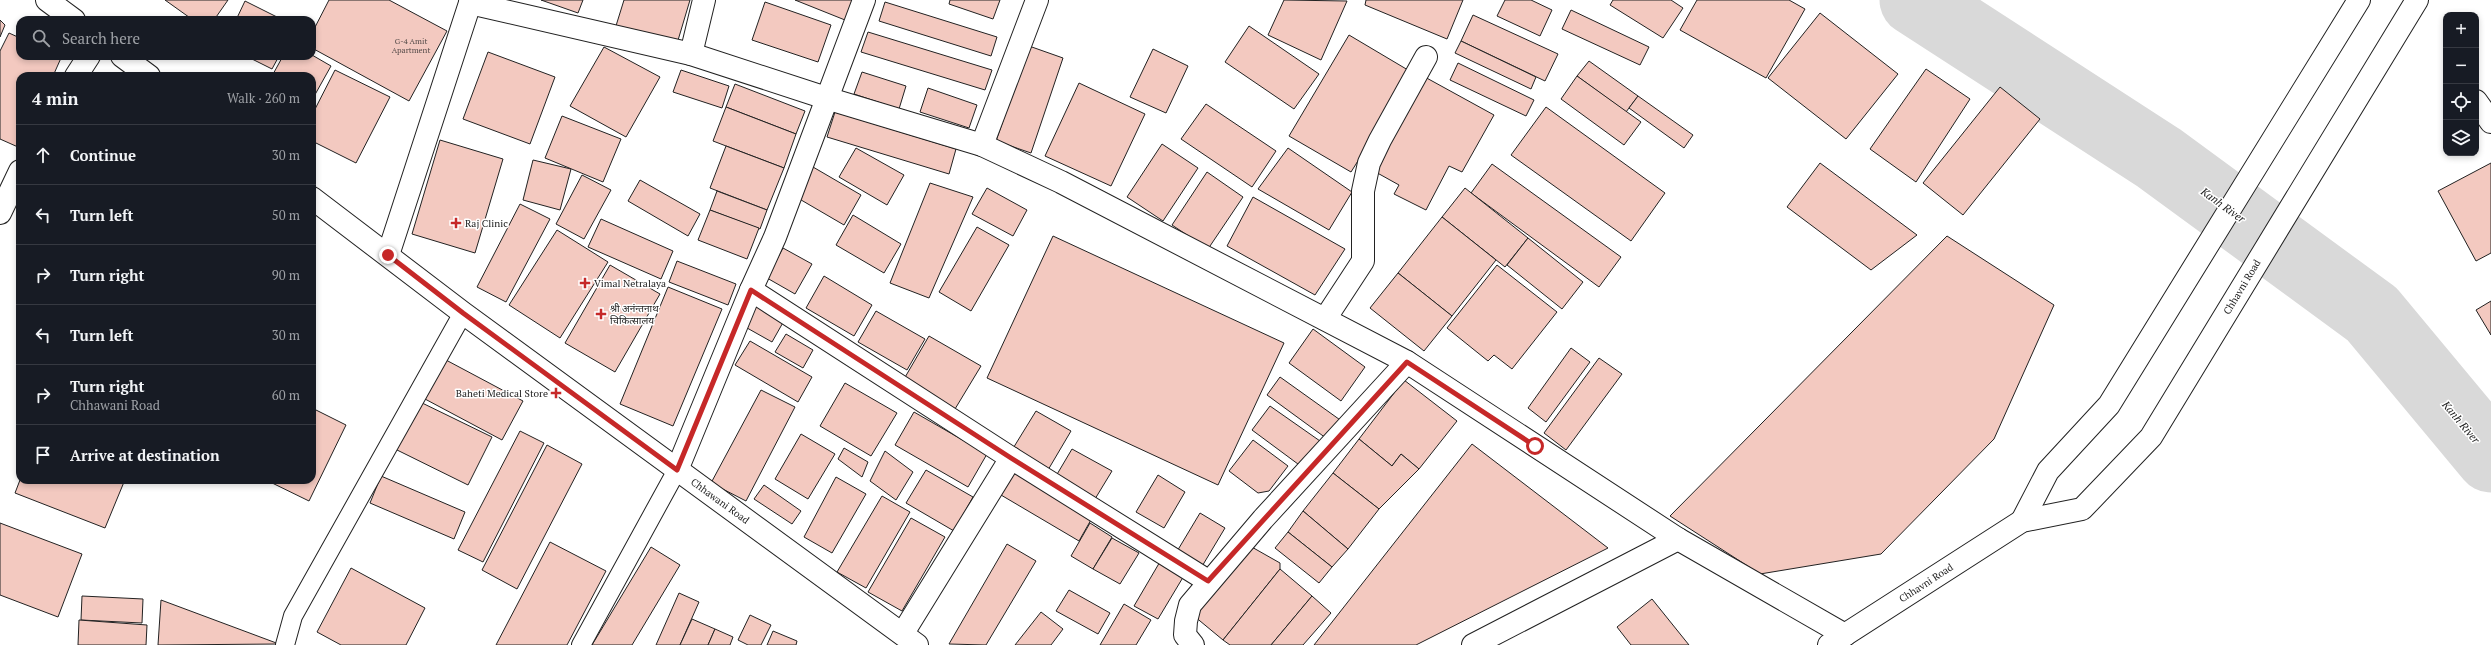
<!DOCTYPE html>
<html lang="en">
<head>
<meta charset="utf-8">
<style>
	body { margin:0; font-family:"PT Serif","Noto Sans Devanagari",serif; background:#242831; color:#f1f3f6 }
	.controls { position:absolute; right:12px; top:12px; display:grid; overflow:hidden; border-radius:8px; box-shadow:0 2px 6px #0003 }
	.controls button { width:36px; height:36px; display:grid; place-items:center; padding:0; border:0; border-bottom:1px solid #363941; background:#171b24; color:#f1f3f6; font:20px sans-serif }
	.stop { position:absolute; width:12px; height:12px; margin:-9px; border:3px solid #c62828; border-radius:50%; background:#fff }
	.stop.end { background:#c62828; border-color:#fff; box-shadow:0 1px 4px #0008 }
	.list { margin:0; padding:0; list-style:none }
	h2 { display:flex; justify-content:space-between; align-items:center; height:52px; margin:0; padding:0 16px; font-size:17px }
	h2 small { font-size:13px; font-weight:400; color:#9ea1a6 }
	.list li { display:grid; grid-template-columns:26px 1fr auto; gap:12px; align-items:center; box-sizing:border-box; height:60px; padding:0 16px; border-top:1px solid #363941 }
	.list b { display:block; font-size:15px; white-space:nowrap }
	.list p { margin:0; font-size:13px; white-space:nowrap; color:#9ea1a6 }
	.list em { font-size:13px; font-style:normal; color:#9ea1a6 }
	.icon { flex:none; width:22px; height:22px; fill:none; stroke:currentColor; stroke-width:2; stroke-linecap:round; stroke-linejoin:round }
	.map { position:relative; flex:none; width:2491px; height:645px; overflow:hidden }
	.search { position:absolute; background:#171b24; box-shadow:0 2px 6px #0003; left:16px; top:16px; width:300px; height:44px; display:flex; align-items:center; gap:10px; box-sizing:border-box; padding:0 14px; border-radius:12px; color:#9ea1a6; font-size:15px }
	.panel { position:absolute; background:#171b24; box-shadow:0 2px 6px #0003; left:16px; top:72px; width:300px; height:412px; border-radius:12px }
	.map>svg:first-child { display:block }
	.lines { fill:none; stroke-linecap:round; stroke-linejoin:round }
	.river { stroke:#d9d9d9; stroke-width:71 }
	.building { fill:#f3c9c0; stroke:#222 }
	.service-casing { stroke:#222; stroke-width:20 }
	.minor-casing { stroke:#222; stroke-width:24 }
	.tertiary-casing { stroke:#222; stroke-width:24 }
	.secondary-casing { stroke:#222; stroke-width:24 }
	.service { stroke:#fff; stroke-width:18 }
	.minor { stroke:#fff; stroke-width:22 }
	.tertiary { stroke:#fff; stroke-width:22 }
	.secondary { stroke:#fff; stroke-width:22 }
	.route { stroke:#c62828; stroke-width:5 }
	.poi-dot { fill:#c62828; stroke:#fff; stroke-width:1.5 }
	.labels { text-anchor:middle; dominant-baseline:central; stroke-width:3; stroke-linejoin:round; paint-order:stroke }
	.number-label { font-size:8px; fill:#564c4a }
	.poi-label { font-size:10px; fill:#222; stroke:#fff; text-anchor:start }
	.street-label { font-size:10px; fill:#222; stroke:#fff }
	.water-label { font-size:11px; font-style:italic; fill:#222; stroke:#fff }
</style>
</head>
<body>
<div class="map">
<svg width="2491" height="645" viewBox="0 0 2491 645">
	<rect width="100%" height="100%" fill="#fff"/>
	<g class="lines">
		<path class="river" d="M1915 0 2159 158 2372 314 2491 457"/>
	</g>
	<g class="building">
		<path d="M165 0H228L214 20H193Z"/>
		<path d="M329 0H389L447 31 409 101 312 48V33Z"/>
		<path d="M541 0H583L578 13Z"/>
		<path d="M624 0H690L676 47 615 29Z"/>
		<path d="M795 0H858L850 22Z"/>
		<path d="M950 0H1000L993 19 949 4Z"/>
		<path d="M1284 0 1347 1 1321 60 1268 35Z"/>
		<path d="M1366 0H1463L1447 39 1365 5Z"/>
		<path d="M1505 0H1531L1552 10 1540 36 1497 16Z"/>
		<path d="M1613 0H1671L1683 8 1663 38 1610 5Z"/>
		<path d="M1697 0H1789L1805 9 1766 78 1680 30Z"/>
		<path d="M245 1 283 20H236Z"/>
		<path d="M765 2 831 25 818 62 752 40Z"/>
		<path d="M885 2 997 37 991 56 879 21Z"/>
		<path d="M1571 10 1649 47 1640 65 1562 29Z"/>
		<path d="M1820 13 1898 74 1846 139 1768 78Z"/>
		<path d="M1473 15 1558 54 1545 81 1461 41Z"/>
		<path d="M0 20 5 25 0 37Z"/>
		<path d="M1249 26 1319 74 1294 109 1225 62Z"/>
		<path d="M868 32 992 70 985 90 861 52Z"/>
		<path d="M9 33 20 38V56H56L61 58 53 76H20V143L18 147 0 139V51Z"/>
		<path d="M1349 35 1413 73 1351 172 1289 136Z"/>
		<path d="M1461 41 1536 77 1531 89 1455 53Z"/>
		<path d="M1029 46 1063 58 1031 153 996 141Z"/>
		<path d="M604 47 660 77 626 137 570 106Z"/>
		<path d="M1153 49 1188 66 1166 113 1130 97Z"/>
		<path d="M488 52 555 77 530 144 463 119Z"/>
		<path d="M312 55 331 66 312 100V76H272L283 56Z"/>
		<path d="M246 56H279L272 69Z"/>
		<path d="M1589 61 1638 96 1626 112 1577 76Z"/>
		<path d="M1458 63 1534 100 1526 116 1450 80Z"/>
		<path d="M1926 69 1970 99 1916 182 1870 149Z"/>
		<path d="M335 70 390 97 356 163 312 141V115Z"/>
		<path d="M681 70 729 86 722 108 673 92Z"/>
		<path d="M862 72 906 86 899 109 854 94Z"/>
		<path d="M1423 76 1494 115 1462 172 1449 166 1426 210 1394 194 1399 185 1372 170Z"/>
		<path d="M1577 76 1641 122 1624 145 1561 99Z"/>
		<path d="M1079 83 1145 114 1111 186 1045 156Z"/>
		<path d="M735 84 805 111 796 134 726 107Z"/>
		<path d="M2000 87 2040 119 1963 215 1923 183Z"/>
		<path d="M928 88 977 105 969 128 920 112Z"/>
		<path d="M1638 96 1693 135 1684 148 1629 108Z"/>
		<path d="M1206 104 1276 151 1252 187 1181 139Z"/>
		<path d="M726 107 796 134 784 168 713 141Z"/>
		<path d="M1546 107 1665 193 1631 241 1511 155Z"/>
		<path d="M835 112 956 149 949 174 827 137Z"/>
		<path d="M562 116 621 139 603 182 545 158Z"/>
		<path d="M440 140 503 159 475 253 412 234Z"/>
		<path d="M1162 144 1198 168 1163 221 1127 197Z"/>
		<path d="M726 146 784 168 767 210 710 188Z"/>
		<path d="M856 148 904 175 887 205 839 177Z"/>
		<path d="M1288 148 1352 192 1329 230 1258 189Z"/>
		<path d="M533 160 571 169 560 210 523 200Z"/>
		<path d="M1820 163 1917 235 1871 270 1787 207Z"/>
		<path d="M2491 163V253L2476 261 2438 191Z"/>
		<path d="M1492 164 1621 257 1599 287 1471 193Z"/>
		<path d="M813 167 861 195 844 225 796 197Z"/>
		<path d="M1207 172 1243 197 1208 249 1172 225Z"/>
		<path d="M582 175 611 190 584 239 556 224Z"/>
		<path d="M640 180 700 214 688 236 628 201Z"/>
		<path d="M930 183 973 197 929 298 890 283Z"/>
		<path d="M987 188 1027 210 1013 236 972 214Z"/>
		<path d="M1465 188 1528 238 1505 267 1442 217Z"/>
		<path d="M717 191 767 210 760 229 710 210Z"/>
		<path d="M1253 197 1345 249 1315 295 1227 246Z"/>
		<path d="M520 204 550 219 506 302 477 287Z"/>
		<path d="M710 210 759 228 747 259 698 240Z"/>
		<path d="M853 215 901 244 884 273 836 245Z"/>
		<path d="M1442 217 1496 260 1452 316 1398 273Z"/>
		<path d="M601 219 673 251 661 279 588 247Z"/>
		<path d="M977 227 1009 245 971 311 939 292Z"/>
		<path d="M557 230 608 262 560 338 509 305Z"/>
		<path d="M1053 236 1284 343 1218 485 987 378Z"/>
		<path d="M1947 236 2054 305 1994 439 1881 554 1760 574 1670 516Z"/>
		<path d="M1528 238 1583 282 1562 309 1507 265Z"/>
		<path d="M783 248 812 264 795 294 767 278Z"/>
		<path d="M677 261 736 284 728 305 669 282Z"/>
		<path d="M610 265 660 294 615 372 565 343Z"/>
		<path d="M1497 265 1557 312 1512 369 1494 355 1488 361 1447 328Z"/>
		<path d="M1398 273 1452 316 1424 351 1370 308Z"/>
		<path d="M824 276 872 305 854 336 806 308Z"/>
		<path d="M668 287 722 309 673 426 620 404Z"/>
		<path d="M754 301 785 319 772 342 740 324Z"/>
		<path d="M2491 301V335L2476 310Z"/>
		<path d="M876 311 925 339 907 370 858 342Z"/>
		<path d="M1313 329 1365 367 1341 401 1289 363Z"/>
		<path d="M786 334 813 350 803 368 775 352Z"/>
		<path d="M929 336 981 366 955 409 904 379Z"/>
		<path d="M750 341 812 377 798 402 735 365Z"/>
		<path d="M1571 348 1590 362 1546 422 1528 408Z"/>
		<path d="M1599 358 1622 374 1566 450 1544 433Z"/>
		<path d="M446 360 523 401 502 440 425 399Z"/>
		<path d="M1280 377 1343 422 1330 441 1267 395Z"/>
		<path d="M1404 380 1457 421 1419 469 1401 454 1392 466 1359 439Z"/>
		<path d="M845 383 897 413 871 456 820 426Z"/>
		<path d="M761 390 795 407 746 501 711 483Z"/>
		<path d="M416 400 492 437 468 485 393 448Z"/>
		<path d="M1270 406 1320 441 1302 467 1252 430Z"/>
		<path d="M312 408 346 425 309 501 266 480H312Z"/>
		<path d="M1036 411 1071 431 1048 470 1012 450Z"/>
		<path d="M914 412 987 454 968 487 895 445Z"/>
		<path d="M520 431 544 443 483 562 458 550Z"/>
		<path d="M801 434 835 454 808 499 775 479Z"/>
		<path d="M1359 439 1392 466 1401 454 1419 469 1379 509 1333 473Z"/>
		<path d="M1253 440 1288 466 1269 491 1258 493 1229 471Z"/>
		<path d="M1472 444 1608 548 1416 645H1314Z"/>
		<path d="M547 445 582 464 517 589 482 570Z"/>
		<path d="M844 448 868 462 862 477 838 459Z"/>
		<path d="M1072 449 1112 471 1095 499 1056 476Z"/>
		<path d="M885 451 913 472 896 500 870 481Z"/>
		<path d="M926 470 973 497 954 531 906 503Z"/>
		<path d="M1014 473 1092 518 1079 541 1001 495Z"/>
		<path d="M1333 473 1379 509 1348 549 1303 511Z"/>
		<path d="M1158 475 1185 492 1164 528 1136 512Z"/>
		<path d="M381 476 465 512 454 539 370 503Z"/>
		<path d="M836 477 866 494 832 553 804 537Z"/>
		<path d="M20 480H118L124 482 105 528 15 493Z"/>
		<path d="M764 485 801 511 792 524 754 499Z"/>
		<path d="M882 496 910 512 866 588 837 572Z"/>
		<path d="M1303 511 1348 549 1332 567 1288 532Z"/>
		<path d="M1200 513 1225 528 1201 568 1176 553Z"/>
		<path d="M911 518 945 537 902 611 868 592Z"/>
		<path d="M0 523 82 554 58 617 0 595Z"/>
		<path d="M1090 523 1112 537 1093 569 1071 556Z"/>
		<path d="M1288 532 1332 567 1319 583 1275 548Z"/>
		<path d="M1112 538 1139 553 1120 584 1093 569Z"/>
		<path d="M550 542 606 571 567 645H496Z"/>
		<path d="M1007 544 1036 561 986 645 949 644Z"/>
		<path d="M1250 546 1280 563V569L1223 640 1194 616Z"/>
		<path d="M651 547 680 565 632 645H592Z"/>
		<path d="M1161 560 1185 574 1158 619 1134 606Z"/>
		<path d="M351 568 425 608 406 645H341L317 632Z"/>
		<path d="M1280 569 1312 596 1271 645H1230L1223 640Z"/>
		<path d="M1069 590 1110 613 1098 634 1056 611Z"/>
		<path d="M679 593 699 602 680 645H656Z"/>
		<path d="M82 596 143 599 142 623 81 620Z"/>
		<path d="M1312 596 1331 613 1303 645H1271Z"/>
		<path d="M1652 599 1689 645H1631L1617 627Z"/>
		<path d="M161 600 279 644 158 645Z"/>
		<path d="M1124 604 1151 620 1136 645H1100Z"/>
		<path d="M1041 612 1063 629 1051 645H1015Z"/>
		<path d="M750 615 771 625 761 645H748L738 640Z"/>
		<path d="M692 619 715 629 708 645H680Z"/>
		<path d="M79 620 147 625 146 645H78Z"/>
		<path d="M715 629 733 637 730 645H708Z"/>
		<path d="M773 631 797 641 796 645H767Z"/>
	</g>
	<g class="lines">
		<g class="service-casing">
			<g id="service">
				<path d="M285 645 293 616 463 313"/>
				<path d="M581 645 677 470"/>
			</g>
		</g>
		<g class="minor-casing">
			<g id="minor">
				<path d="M470 3 691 54 826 98 982 145 1061 182 1407 362 1678 539 1845 635"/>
				<path d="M691 54 704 0"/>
				<path d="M76 76 89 56"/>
				<path d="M2476 101 2491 122"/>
				<path d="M982 145 1037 0"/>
				<path d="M0 213 20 171"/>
				<path d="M388 255 471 0"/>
				<path d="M751 290 1011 458 1208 581"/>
				<path d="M1325 319 1363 261V191L1369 163 1380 140 1426 57"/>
				<path d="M677 470 751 290 775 237 864 0"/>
				<path d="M903 633 1011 458"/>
				<path d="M1193 645 1185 635 1186 621 1190 605 1263 519 1407 362"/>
				<path d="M1473 645 1678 539"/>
			</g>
		</g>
		<g class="tertiary-casing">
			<g id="tertiary">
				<path d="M47 0 74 20"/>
				<path d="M122 56 149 76"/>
				<path d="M312 198 463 313 917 645"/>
			</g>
		</g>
		<g class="secondary-casing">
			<g id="secondary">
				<path d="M2022 521 2048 471 2109 405 2359 0"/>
				<path d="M1829 645 2022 521 2082 509 2151 437 2417 0"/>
			</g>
		</g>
		<use href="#service" class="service"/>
		<use href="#minor" class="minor"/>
		<use href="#tertiary" class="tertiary"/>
		<use href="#secondary" class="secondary"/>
	</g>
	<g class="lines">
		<path class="route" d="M388 255 463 313 677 470 751 290 1011 458 1208 581 1407 362 1535 446"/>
	</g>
	<g class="poi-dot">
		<path d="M454 217h4v4h4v4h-4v4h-4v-4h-4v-4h4z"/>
		<path d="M583 277h4v4h4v4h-4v4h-4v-4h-4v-4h4z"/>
		<path d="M599 308h4v4h4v4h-4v4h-4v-4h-4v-4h4z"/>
		<path d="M554 387h4v4h4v4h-4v4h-4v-4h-4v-4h4z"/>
	</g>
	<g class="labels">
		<g class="number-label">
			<text x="411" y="41">G-4 Amit<tspan x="411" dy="9">Apartment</tspan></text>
		</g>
		<g class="poi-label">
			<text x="465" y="223">Raj Clinic</text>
			<text x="594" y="283">Vimal Netralaya</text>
			<text x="610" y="308">श्री अनंन्तनाथ<tspan x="610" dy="12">चिकित्सालय</tspan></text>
			<text x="548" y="393" text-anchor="end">Baheti Medical Store</text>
		</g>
		<g class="street-label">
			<text transform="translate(2242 287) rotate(-59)">Chhavni Road</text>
			<text transform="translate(720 501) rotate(36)">Chhawani Road</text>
			<text transform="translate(1926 583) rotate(-33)">Chhavni Road</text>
		</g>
		<g class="water-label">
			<text transform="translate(2223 205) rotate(36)">Kanh River</text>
			<text transform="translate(2461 422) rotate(50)">Kanh River</text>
		</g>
	</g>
</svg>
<div class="controls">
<button>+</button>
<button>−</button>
<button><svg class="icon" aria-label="locate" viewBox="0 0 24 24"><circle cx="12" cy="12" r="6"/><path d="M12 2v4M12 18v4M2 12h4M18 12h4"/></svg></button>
<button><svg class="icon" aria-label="layers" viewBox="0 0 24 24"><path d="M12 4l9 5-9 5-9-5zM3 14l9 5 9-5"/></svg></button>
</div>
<div class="stop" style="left:1535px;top:446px"></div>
<div class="stop end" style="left:388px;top:255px"></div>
<div class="search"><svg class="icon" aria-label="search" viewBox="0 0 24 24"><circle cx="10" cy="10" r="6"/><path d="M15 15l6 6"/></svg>Search here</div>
<section class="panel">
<h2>4 min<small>Walk · 260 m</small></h2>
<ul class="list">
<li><svg class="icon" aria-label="ahead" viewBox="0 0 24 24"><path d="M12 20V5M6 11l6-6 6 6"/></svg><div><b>Continue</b></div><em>30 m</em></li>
<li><svg class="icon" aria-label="left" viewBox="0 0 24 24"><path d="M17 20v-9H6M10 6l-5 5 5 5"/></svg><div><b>Turn left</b></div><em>50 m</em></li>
<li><svg class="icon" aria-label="right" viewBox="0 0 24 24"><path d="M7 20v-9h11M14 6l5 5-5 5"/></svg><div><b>Turn right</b></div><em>90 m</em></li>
<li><svg class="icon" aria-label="left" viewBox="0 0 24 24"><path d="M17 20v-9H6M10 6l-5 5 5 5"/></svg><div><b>Turn left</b></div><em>30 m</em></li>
<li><svg class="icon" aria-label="right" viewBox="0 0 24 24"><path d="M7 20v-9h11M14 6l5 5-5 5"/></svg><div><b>Turn right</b><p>Chhawani Road</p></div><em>60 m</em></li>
<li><svg class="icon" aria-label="arrive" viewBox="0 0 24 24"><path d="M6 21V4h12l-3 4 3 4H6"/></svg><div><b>Arrive at destination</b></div></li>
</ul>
</section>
</div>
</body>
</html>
